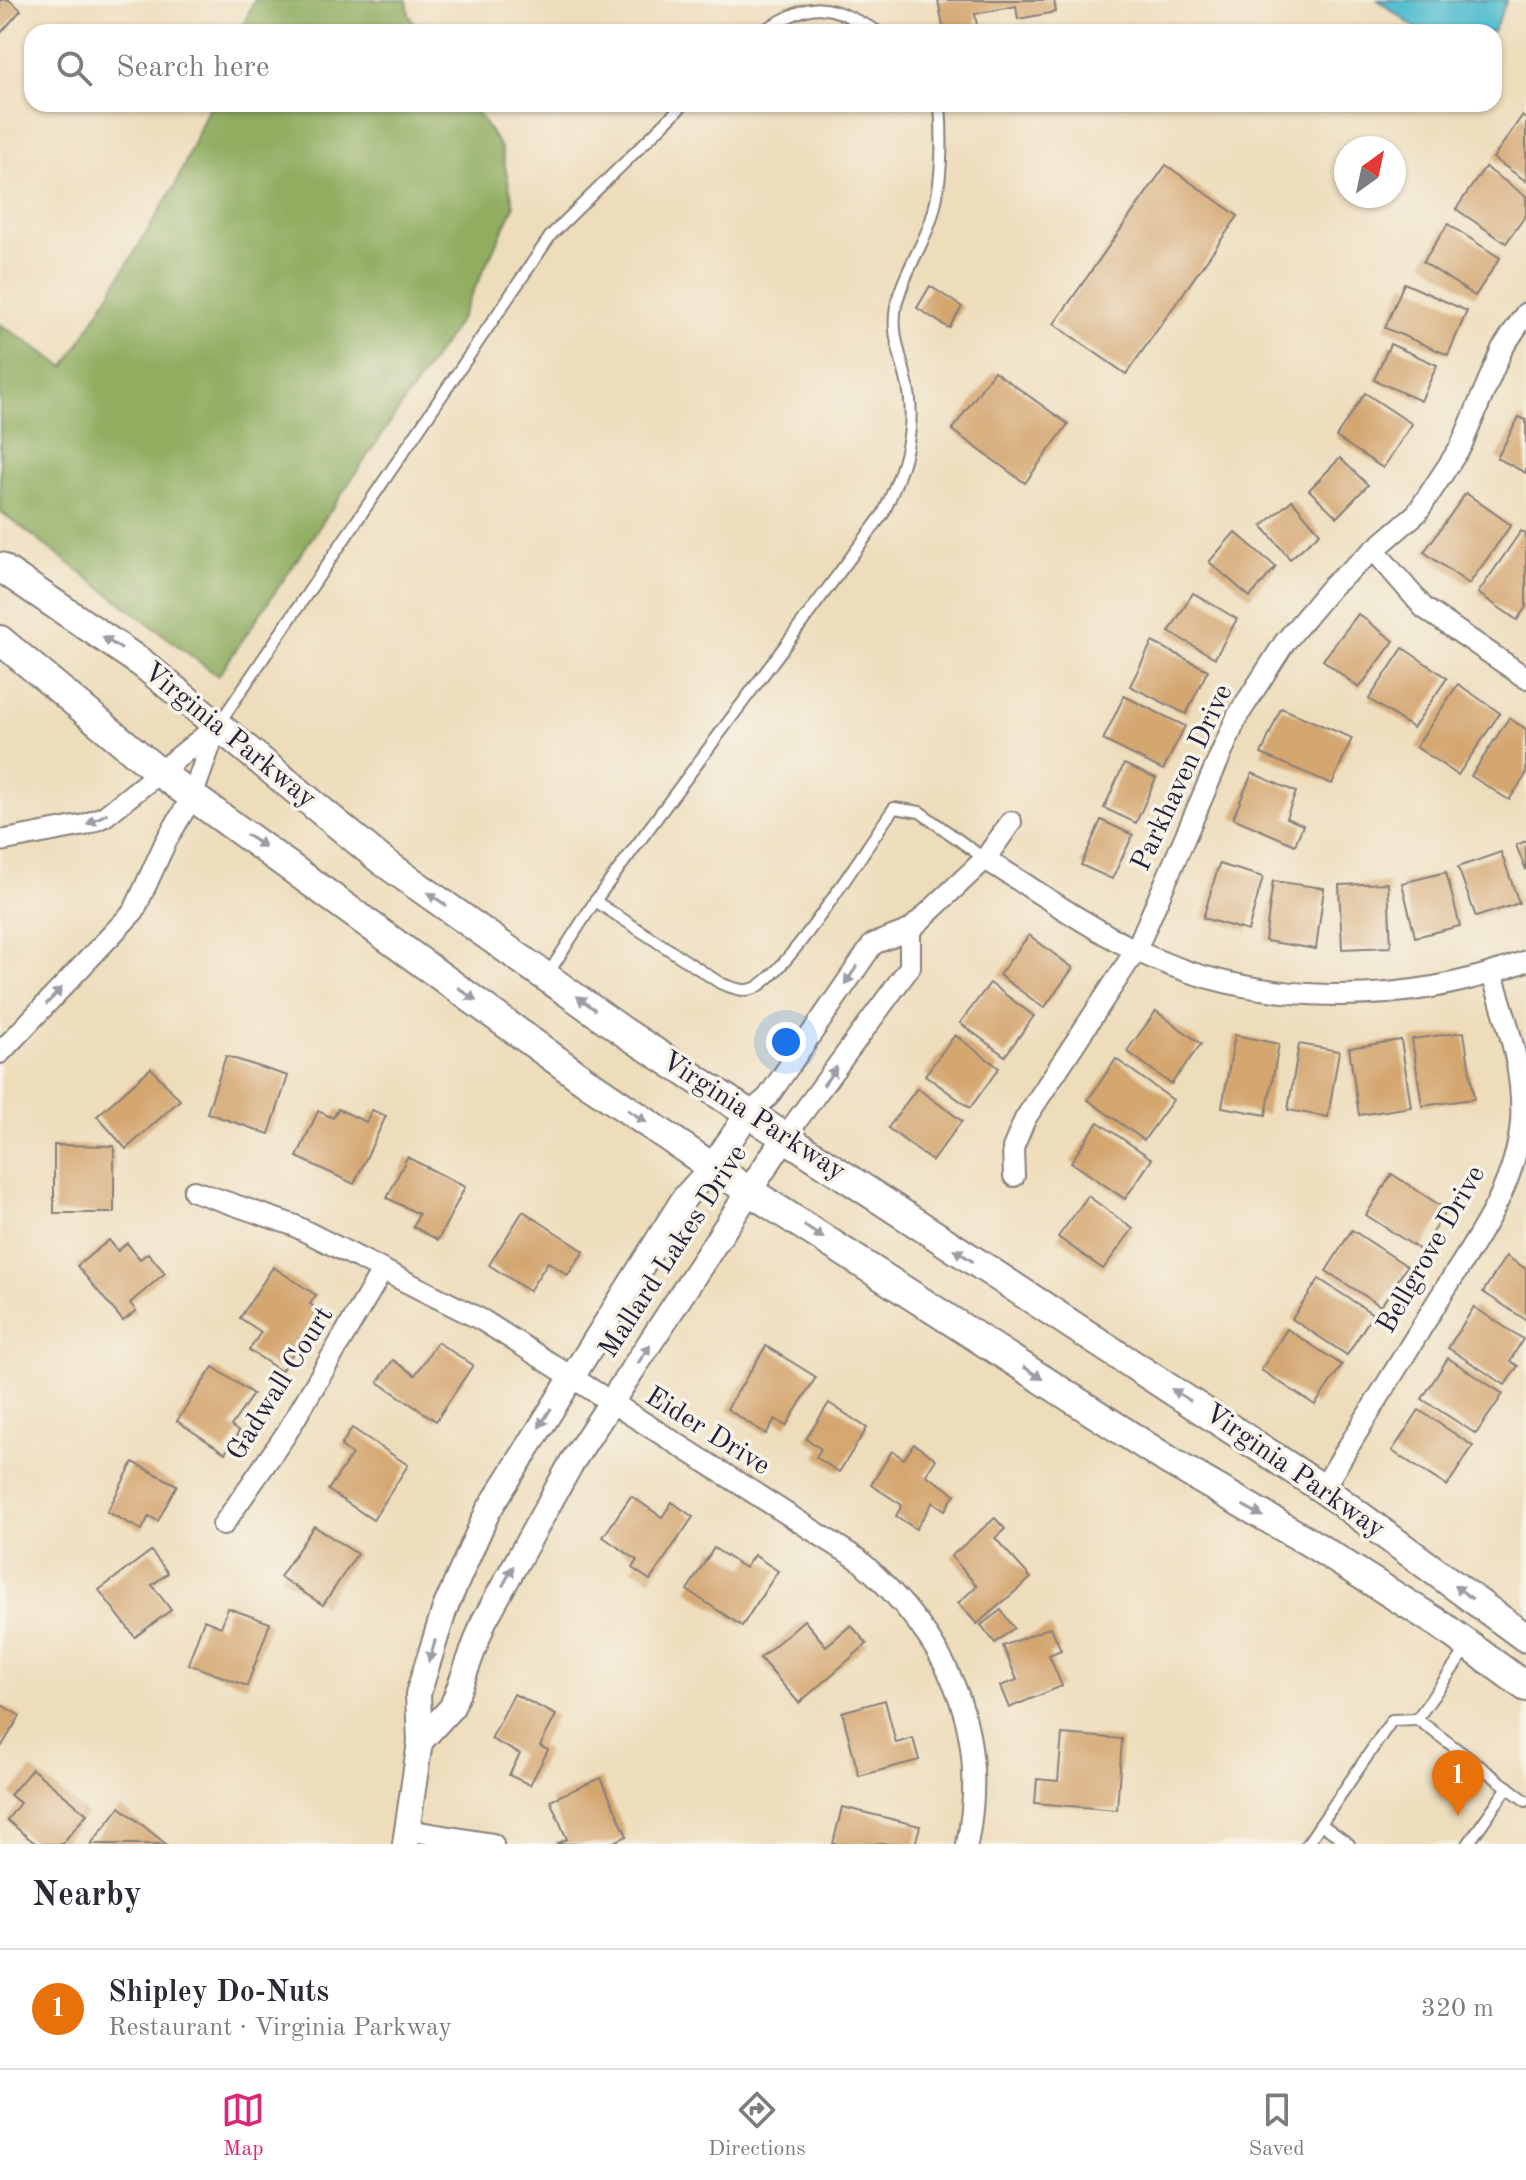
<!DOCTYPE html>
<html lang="en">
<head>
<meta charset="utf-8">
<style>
	body { margin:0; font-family:"Old Standard TT",serif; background:#f7f7f7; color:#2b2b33 }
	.compass { position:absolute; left:1334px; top:136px; width:72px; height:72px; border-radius:50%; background:#fff; box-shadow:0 2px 6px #0004; rotate:33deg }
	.you { position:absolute; left:786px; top:1042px; width:28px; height:28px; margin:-20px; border:6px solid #fff; border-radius:50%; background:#1a73e8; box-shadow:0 0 0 12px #1a73e833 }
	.badge { display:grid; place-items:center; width:52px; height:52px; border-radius:50%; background:#db2777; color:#fff; font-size:26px; font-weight:700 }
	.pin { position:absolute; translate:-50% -66px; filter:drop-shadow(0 2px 4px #0008) }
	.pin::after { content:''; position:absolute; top:42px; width:28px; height:24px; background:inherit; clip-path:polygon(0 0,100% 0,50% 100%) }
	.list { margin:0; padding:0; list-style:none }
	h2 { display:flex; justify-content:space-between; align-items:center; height:104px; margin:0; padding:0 32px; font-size:34px }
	h2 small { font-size:26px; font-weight:400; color:#7c7c81 }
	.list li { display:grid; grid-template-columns:52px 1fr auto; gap:24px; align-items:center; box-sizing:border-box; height:120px; padding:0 32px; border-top:2px solid #e1e1e2 }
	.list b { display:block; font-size:30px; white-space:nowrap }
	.list p { margin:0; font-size:26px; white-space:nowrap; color:#7c7c81 }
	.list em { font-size:26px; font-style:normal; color:#7c7c81 }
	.icon { flex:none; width:44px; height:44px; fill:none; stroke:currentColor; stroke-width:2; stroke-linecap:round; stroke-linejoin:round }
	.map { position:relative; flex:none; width:1526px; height:1844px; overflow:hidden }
	.search { position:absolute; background:#fff; box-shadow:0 2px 6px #0004; left:24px; right:24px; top:24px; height:88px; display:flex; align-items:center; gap:20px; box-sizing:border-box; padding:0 28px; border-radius:24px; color:#7c7c81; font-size:30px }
	.sheet { height:224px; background:#fff }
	nav { display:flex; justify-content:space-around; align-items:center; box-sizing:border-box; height:112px; border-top:2px solid #e1e1e2; background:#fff; font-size:22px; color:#7c7c81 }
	nav a { display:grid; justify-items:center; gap:4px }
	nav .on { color:#db2777 }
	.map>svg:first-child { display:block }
	.forest { fill:#90ad60; stroke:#59684e; stroke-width:2 }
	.water { fill:#53bdcf; stroke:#3a7085; stroke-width:2 }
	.building { fill:#d4a670 }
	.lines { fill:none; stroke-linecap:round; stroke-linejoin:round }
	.service-casing { stroke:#88807b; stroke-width:14 }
	.minor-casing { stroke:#88807b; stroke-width:24 }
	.tertiary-casing { stroke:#88807b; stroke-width:28 }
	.secondary-casing { stroke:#88807b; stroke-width:32 }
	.service { stroke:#fff; stroke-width:10 }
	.minor { stroke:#fff; stroke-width:20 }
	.tertiary { stroke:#fff; stroke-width:24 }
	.secondary { stroke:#fff; stroke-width:28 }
	.oneway { fill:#9c9ca7 }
	.labels { text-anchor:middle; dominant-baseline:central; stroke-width:7; stroke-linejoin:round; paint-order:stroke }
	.street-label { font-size:28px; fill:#22223b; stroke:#f7f3e8 }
</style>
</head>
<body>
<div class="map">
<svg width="1526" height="1844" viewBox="0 0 1526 1844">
	<rect width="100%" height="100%" fill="#f7f3e8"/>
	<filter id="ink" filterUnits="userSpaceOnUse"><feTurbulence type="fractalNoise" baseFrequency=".0125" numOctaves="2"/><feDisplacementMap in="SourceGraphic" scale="16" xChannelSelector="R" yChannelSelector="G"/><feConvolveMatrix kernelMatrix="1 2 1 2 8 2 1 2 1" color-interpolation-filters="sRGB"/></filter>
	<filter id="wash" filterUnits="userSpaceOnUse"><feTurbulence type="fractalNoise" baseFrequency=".006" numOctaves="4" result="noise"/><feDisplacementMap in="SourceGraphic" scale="32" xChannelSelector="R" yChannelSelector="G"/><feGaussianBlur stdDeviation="1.8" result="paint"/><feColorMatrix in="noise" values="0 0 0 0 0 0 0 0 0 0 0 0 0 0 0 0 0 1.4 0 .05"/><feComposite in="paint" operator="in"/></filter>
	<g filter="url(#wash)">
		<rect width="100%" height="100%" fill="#edb"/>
		<g class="forest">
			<path d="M254 0H407L409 15 421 32H241Z"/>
			<path d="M210 104H471L501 148 514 207 459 321 218 676 0 511V324L65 367 176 184Z"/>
		</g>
		<path class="water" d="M1378 0H1507L1493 32H1421Z"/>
		<g id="blocks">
			<g class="building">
				<path d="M0 0H9L21 10 0 34Z"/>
				<path d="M938 0H1054L1056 12 1018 19 1016 6 975 14 978 32H944Z"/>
				<path d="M1522 116 1526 119V181L1493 158Z"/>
				<path d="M1166 165 1238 216 1126 374 1054 324Z"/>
				<path d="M1485 167 1526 196V215L1506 243 1456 209Z"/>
				<path d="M1448 224 1500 258 1475 296 1423 262Z"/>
				<path d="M1404 283 1467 311 1448 355 1385 328Z"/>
				<path d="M930 286 962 307 949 328 917 308Z"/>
				<path d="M1390 344 1437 365 1421 401 1374 380Z"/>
				<path d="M994 371 1068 424 1025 483 952 430Z"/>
				<path d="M1365 393 1412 424 1383 468 1336 437Z"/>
				<path d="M1519 417 1526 420V473L1497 458Z"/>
				<path d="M1340 458 1368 485 1337 517 1309 490Z"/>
				<path d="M1466 493 1511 525 1469 584 1424 552Z"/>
				<path d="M1292 500 1320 533 1290 559 1262 526Z"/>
				<path d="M1521 531 1526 534V607L1517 620 1478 593Z"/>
				<path d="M1235 532 1276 567 1250 597 1209 562Z"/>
				<path d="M1193 593 1237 619 1215 658 1169 632Z"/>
				<path d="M1358 614 1394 641 1359 688 1323 660Z"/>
				<path d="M1152 642 1208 670 1186 714 1130 686Z"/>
				<path d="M1403 648 1447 678 1413 728 1369 699Z"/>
				<path d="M1458 684 1500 713 1458 775 1416 747Z"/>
				<path d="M1124 696 1185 726 1163 770 1103 740Z"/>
				<path d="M1281 708 1352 738 1332 784 1261 754Z"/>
				<path d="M1509 718 1526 729V775L1509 800 1471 776Z"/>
				<path d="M1124 764 1156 778 1136 823 1104 808Z"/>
				<path d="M1252 773 1296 792 1286 818 1303 825 1295 845 1233 818Z"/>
				<path d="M1101 820 1133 835 1112 879 1081 865Z"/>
				<path d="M1526 841V870L1516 845Z"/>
				<path d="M1501 852 1519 903 1476 917 1458 867Z"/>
				<path d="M1219 864 1263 877 1248 931 1203 918Z"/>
				<path d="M1446 872 1460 926 1415 937 1402 883Z"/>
				<path d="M1273 881 1324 888 1316 949 1265 941Z"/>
				<path d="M1388 883 1391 947 1342 949 1339 885Z"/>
				<path d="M1029 935 1073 968 1044 1008 999 975Z"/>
				<path d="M990 983 1034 1016 1005 1056 960 1023Z"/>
				<path d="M1156 1011 1201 1044 1171 1084 1127 1051Z"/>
				<path d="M1464 1032 1474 1099 1422 1106 1412 1039Z"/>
				<path d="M955 1035 999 1068 970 1108 925 1075Z"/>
				<path d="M1235 1035 1279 1044 1266 1115 1222 1107Z"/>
				<path d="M1401 1040 1411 1107 1359 1115 1349 1048Z"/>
				<path d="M1299 1044 1339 1051 1328 1117 1288 1110Z"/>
				<path d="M226 1056 288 1076 269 1134 207 1113Z"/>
				<path d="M1116 1059 1173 1100 1144 1140 1088 1100Z"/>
				<path d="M151 1068 180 1100 126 1149 97 1116Z"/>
				<path d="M917 1088 962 1121 932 1161 888 1128Z"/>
				<path d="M338 1109 366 1122 372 1110 386 1116 354 1184 297 1157 318 1111 333 1118Z"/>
				<path d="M1098 1122 1152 1159 1125 1199 1071 1162Z"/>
				<path d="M54 1145 114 1146V1213H54Z"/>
				<path d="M407 1157 465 1187 438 1240 413 1227 419 1214 387 1198Z"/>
				<path d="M1392 1174 1447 1210 1420 1250 1366 1215Z"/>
				<path d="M1088 1196 1133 1229 1103 1269 1058 1237Z"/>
				<path d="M523 1211 584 1251 568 1275 548 1262 529 1291 489 1265Z"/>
				<path d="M1352 1230 1407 1266 1381 1306 1326 1271Z"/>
				<path d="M109 1240 118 1251 127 1243 140 1259 148 1253 165 1273 130 1303 136 1311 123 1321 77 1266Z"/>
				<path d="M1506 1256 1526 1269V1320L1483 1292Z"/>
				<path d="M273 1267 316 1295 310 1304 321 1311 281 1371 249 1350 261 1332 240 1318Z"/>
				<path d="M1319 1279 1373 1314 1347 1355 1292 1319Z"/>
				<path d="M1474 1307 1523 1339 1510 1361 1518 1366 1505 1385 1448 1348Z"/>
				<path d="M1287 1329 1342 1365 1315 1405 1261 1370Z"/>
				<path d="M437 1342 473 1365 436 1421 378 1382 393 1360 415 1375Z"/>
				<path d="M766 1346 816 1377 786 1426 775 1419 766 1434 727 1409Z"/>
				<path d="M1448 1358 1503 1394 1476 1434 1422 1399Z"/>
				<path d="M213 1367 253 1394 231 1426 239 1432 225 1453 177 1421Z"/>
				<path d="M829 1403 867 1428 839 1472 816 1457 821 1449 806 1439Z"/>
				<path d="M1419 1410 1473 1446 1447 1486 1392 1451Z"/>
				<path d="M352 1428 408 1465 373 1520 328 1490 352 1454 341 1446Z"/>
				<path d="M914 1444 936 1459 926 1475 955 1494 945 1510 933 1502 916 1529 896 1516 902 1505 871 1485 892 1451 904 1459Z"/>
				<path d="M133 1462 177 1485 158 1521 149 1516 142 1530 107 1512Z"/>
				<path d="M631 1496 662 1517 672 1502 693 1517 650 1580 632 1568 637 1560 603 1537Z"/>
				<path d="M995 1518 1005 1529 995 1538 1031 1578 977 1624 958 1603 977 1586 951 1556Z"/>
				<path d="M314 1526 357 1554 323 1605 280 1577Z"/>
				<path d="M714 1548 745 1568 754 1555 778 1571 742 1626 687 1590Z"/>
				<path d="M151 1551 168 1573 152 1585 171 1610 135 1637 99 1590Z"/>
				<path d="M228 1608 270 1623 247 1686 188 1664 204 1620 221 1627Z"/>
				<path d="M1001 1610 1014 1628 995 1643 981 1625Z"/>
				<path d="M804 1620 826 1646 851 1625 867 1644 799 1703 760 1658Z"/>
				<path d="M1051 1627 1061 1650 1049 1655 1062 1686 1009 1708 1000 1686 1017 1680 1003 1646Z"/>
				<path d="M514 1694 556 1715 540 1746 548 1750 530 1785 509 1775 520 1754 491 1739Z"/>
				<path d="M885 1700 896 1743 913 1738 919 1760 859 1776 842 1712Z"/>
				<path d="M0 1704 20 1716 0 1749Z"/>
				<path d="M1062 1734 1122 1739 1117 1810 1035 1803 1037 1779 1058 1781Z"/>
				<path d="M32 1769 87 1814 62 1844H36L7 1820 20 1803 10 1795Z"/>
				<path d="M601 1778 627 1836 609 1844H556L567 1839 550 1800Z"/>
				<path d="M120 1807 166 1844H91Z"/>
				<path d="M842 1807 920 1826 915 1844H833Z"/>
			</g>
		</g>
	</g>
	<g filter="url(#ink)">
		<use href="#blocks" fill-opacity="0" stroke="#88807b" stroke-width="2"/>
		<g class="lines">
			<g class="service-casing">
				<g id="service">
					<path d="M760 32C817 0 821 1 879 32"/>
					<path d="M218 725 551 235 684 104"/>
					<path d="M595 901 883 514C903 471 919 426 906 378 900 353 891 332 896 306 902 278 919 252 929 226 943 188 943 144 940 104"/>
					<path d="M548 974 595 901 720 983C730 987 744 993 755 988 789 972 868 844 894 808L920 812 985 859"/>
					<path d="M1468 1647 1417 1719 1526 1801"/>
					<path d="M1321 1824 1349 1844"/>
					<path d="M1307 1844 1392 1720 1417 1719"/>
					<path d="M1468 1844 1508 1787"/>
				</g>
			</g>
			<g class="minor-casing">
				<g id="minor">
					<path d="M1374 550 1424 608 1526 678"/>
					<path d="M0 841 85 825 105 816 217 726"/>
					<path d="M985 859C1034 889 1083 924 1135 950 1254 1008 1404 1008 1526 961"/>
					<path d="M0 1053 134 911 166 841 192 797 217 726"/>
					<path d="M747 1115 768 1097 873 944 910 930 985 859 1011 822"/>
					<path d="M784 1138 910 967V930"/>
					<path d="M1014 1176 1013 1148 1025 1119 1136 950 1237 717 1285 642 1332 586 1417 513 1461 446 1502 349 1526 313"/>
					<path d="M194 1191 293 1225 482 1320 858 1559C946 1637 991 1724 967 1844"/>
					<path d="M1323 1489C1360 1426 1399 1365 1437 1302 1471 1247 1516 1189 1521 1122 1524 1070 1507 1023 1492 974"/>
					<path d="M223 1525 286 1434 382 1271"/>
					<path d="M407 1830 493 1844"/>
				</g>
			</g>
			<g class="tertiary-casing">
				<g id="tertiary">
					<path d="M420 1742 452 1707 484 1621 572 1462 784 1138"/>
					<path d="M405 1844 420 1742 418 1694 445 1608 488 1511 685 1197 712 1167 747 1115"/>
				</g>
			</g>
			<g class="secondary-casing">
				<g id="secondary">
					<path d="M0 567 143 664 381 860 624 1032 1323 1489 1526 1638"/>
					<path d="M0 640 160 773 584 1080 712 1167 1171 1462 1314 1545 1441 1625 1526 1687"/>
				</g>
			</g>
			<use href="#service" class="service"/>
			<use href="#minor" class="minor"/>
			<use href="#tertiary" class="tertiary"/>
			<use href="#secondary" class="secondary"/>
		</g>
		<defs><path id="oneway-solid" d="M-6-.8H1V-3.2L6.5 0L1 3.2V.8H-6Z" transform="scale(2)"/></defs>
		<g class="oneway">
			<use href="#oneway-solid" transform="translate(112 643) rotate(-147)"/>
			<use href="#oneway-solid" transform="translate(97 819) rotate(151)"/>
			<use href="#oneway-solid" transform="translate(256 841) rotate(33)"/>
			<use href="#oneway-solid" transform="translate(437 899) rotate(-146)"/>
			<use href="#oneway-solid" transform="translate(851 975) rotate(124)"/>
			<use href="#oneway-solid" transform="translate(467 994) rotate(36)"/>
			<use href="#oneway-solid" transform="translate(54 996) rotate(-47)"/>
			<use href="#oneway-solid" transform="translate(586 1003) rotate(-143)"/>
			<use href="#oneway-solid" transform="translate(830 1076) rotate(-54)"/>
			<use href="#oneway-solid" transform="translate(637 1116) rotate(34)"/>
			<use href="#oneway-solid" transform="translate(814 1232) rotate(33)"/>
			<use href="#oneway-solid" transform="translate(963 1255) rotate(-147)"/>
			<use href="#oneway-solid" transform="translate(644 1354) rotate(-57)"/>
			<use href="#oneway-solid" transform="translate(1033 1373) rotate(33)"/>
			<use href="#oneway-solid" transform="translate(1181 1395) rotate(-148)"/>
			<use href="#oneway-solid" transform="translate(545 1418) rotate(122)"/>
			<use href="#oneway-solid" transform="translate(1253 1511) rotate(29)"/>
			<use href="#oneway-solid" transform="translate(508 1576) rotate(-62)"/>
			<use href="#oneway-solid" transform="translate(1463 1592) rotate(-144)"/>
			<use href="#oneway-solid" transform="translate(432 1651) rotate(107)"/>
		</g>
	</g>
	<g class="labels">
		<g class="street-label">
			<text transform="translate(229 736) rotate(39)">Virginia Parkway</text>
			<text transform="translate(1183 778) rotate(-65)">Parkhaven Drive</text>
			<text transform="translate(753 1117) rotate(33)">Virginia Parkway</text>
			<text transform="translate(1432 1250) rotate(-60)">Bellgrove Drive</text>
			<text transform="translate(674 1252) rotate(-57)">Mallard Lakes Drive</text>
			<text transform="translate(281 1384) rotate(-58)">Gadwall Court</text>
			<text transform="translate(707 1432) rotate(32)">Eider Drive</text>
			<text transform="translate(1294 1472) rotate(35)">Virginia Parkway</text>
		</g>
	</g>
</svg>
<svg class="compass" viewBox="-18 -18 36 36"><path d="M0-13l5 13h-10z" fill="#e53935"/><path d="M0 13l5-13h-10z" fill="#7c7c81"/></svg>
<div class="you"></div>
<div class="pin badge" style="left:1458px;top:1816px;background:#e8710a">1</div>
<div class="search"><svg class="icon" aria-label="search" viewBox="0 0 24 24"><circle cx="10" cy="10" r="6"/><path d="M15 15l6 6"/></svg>Search here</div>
</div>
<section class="sheet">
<h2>Nearby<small></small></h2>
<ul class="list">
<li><span class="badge" style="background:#e8710a">1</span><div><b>Shipley Do-Nuts</b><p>Restaurant · Virginia Parkway</p></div><em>320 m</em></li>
</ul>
</section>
<nav>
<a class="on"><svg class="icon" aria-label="map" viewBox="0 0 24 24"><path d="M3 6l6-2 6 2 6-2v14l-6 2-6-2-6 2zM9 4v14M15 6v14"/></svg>Map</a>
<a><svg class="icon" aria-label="directions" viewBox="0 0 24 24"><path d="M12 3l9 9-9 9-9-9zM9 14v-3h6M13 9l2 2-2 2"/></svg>Directions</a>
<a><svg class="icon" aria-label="saved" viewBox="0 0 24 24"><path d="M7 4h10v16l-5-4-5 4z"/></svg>Saved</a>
</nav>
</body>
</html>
